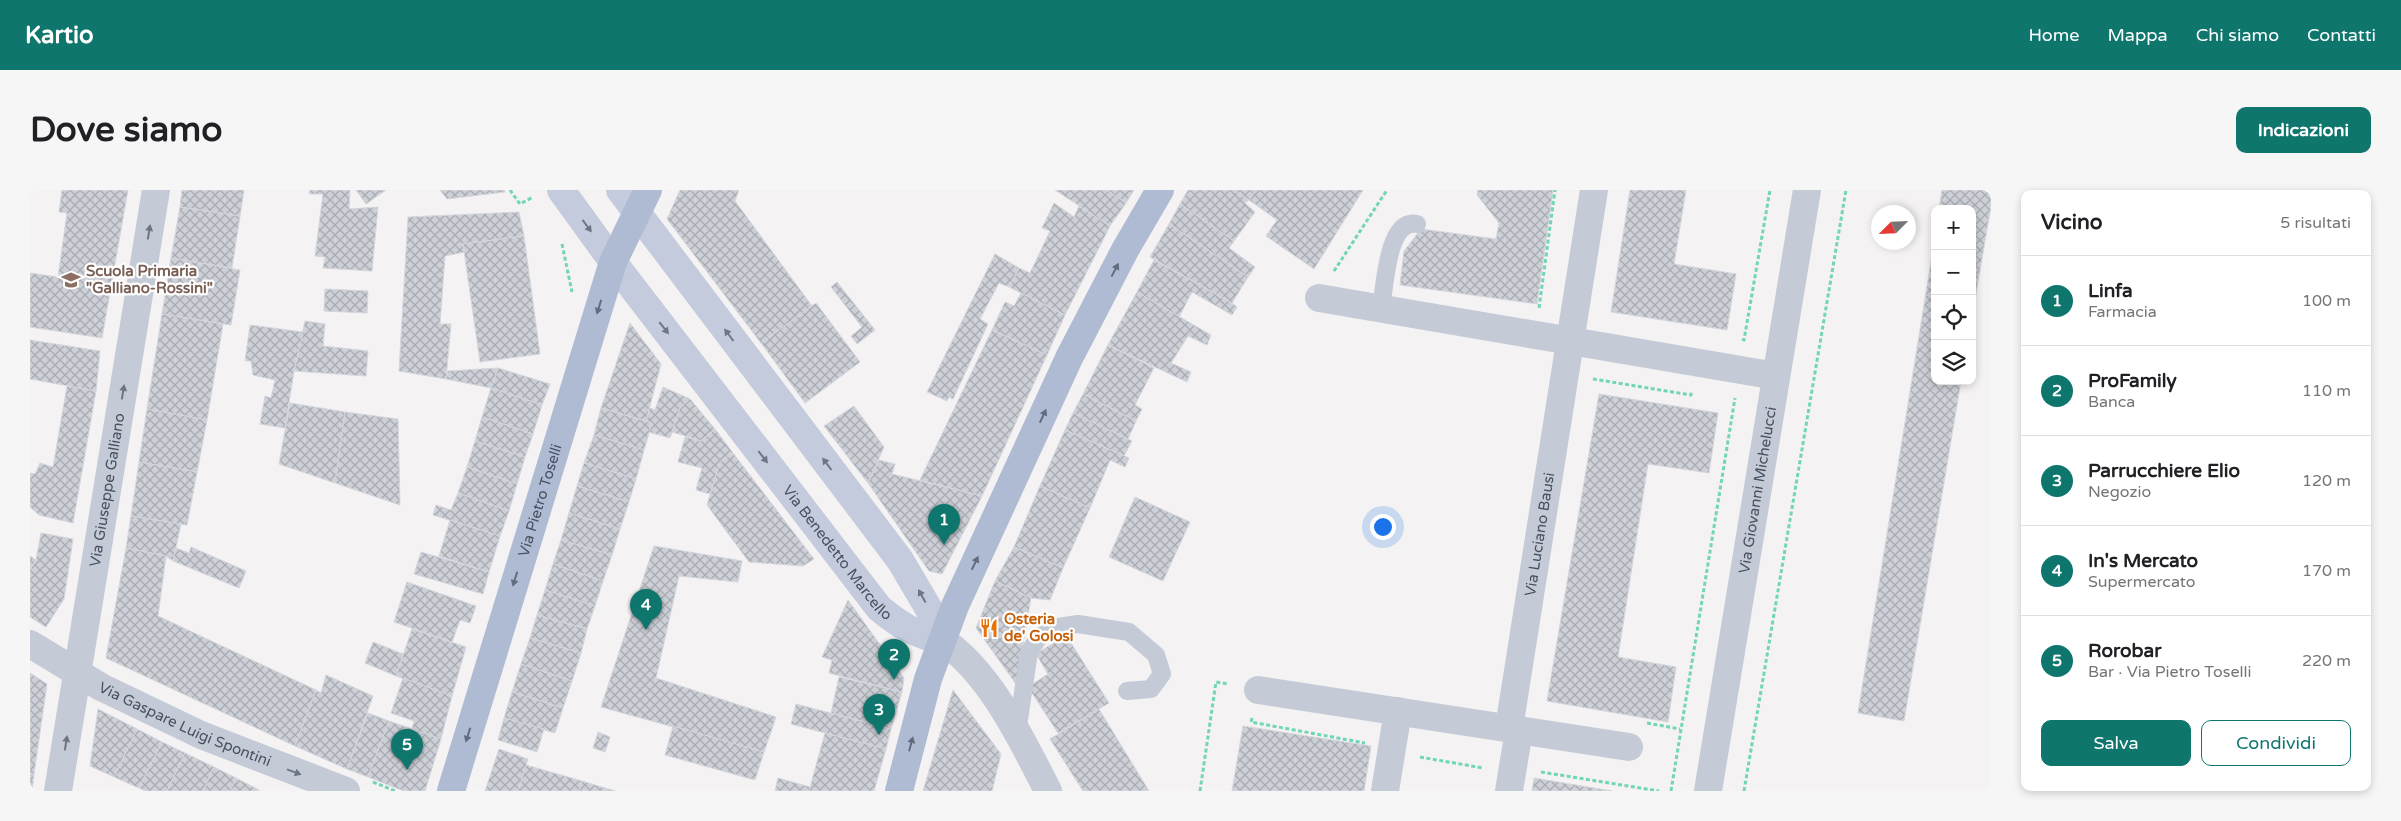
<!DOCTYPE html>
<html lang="it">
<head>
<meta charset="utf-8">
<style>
	body { margin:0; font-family:"Varela Round",sans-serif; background:#f6f6f6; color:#202124 }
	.controls { position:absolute; right:15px; top:15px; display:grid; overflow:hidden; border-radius:10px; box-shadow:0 2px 8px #0003 }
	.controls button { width:45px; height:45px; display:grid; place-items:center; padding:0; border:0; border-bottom:1px solid #e0e0e0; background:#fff; color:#202124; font:25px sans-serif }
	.compass { position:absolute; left:1841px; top:15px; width:45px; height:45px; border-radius:50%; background:#fff; box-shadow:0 2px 8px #0003; rotate:246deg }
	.you { position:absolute; left:1352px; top:336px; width:18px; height:18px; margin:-12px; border:4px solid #fff; border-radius:50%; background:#1a73e8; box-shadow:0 0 0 8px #1a73e833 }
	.badge { display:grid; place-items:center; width:32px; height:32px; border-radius:50%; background:#0f766e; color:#fff; font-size:16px; font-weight:700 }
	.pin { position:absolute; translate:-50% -41px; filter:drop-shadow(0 1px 2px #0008) }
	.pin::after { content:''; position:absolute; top:26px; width:18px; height:15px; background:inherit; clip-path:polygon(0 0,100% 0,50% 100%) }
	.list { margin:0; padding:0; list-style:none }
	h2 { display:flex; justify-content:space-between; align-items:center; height:65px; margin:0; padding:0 20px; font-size:21px }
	h2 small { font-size:16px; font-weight:400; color:#757577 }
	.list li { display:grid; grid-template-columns:32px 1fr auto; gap:15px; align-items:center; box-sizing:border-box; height:90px; padding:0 20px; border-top:1px solid #e0e0e0 }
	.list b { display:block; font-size:19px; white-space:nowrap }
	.list p { margin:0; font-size:16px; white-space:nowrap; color:#757577 }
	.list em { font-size:16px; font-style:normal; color:#757577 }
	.actions { display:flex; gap:10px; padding:15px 20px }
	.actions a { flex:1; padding:11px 0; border:1px solid #0f766e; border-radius:10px; text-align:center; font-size:18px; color:#0f766e }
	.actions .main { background:#0f766e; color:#fff }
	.icon { flex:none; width:28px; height:28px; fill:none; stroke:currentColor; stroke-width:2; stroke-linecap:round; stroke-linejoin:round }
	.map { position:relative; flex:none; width:1961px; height:601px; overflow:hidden; border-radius:10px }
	header { display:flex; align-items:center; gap:30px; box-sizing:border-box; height:70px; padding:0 25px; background:#0f766e; color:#fff }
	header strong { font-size:24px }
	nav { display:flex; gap:28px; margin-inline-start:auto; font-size:18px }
	.intro { display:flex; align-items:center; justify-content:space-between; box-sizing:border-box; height:120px; padding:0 30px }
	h1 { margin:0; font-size:35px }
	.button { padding:12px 22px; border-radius:10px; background:#0f766e; color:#fff; font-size:18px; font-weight:700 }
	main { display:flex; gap:30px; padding:0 30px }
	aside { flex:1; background:#fff; border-radius:10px; box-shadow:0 2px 8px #0003 }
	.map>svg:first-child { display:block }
	.building { fill:url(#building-cross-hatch); stroke:#d5d6de }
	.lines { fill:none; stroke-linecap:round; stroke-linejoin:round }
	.path { stroke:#71d6b5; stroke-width:3; stroke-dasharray:4 2.5; stroke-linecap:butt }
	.lane { stroke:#c4cbd7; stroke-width:18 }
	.street { stroke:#c4cbd7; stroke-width:28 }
	.secondary { stroke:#c3cbdc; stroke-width:28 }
	.primary { stroke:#afbbd3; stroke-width:28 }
	.oneway { fill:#6c7686 }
	.oneway2 { fill:#6c7684 }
	.oneway3 { fill:#616c7e }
	.labels { text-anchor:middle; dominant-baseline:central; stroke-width:4.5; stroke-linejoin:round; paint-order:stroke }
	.education-label { font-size:15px; font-weight:bold; fill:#785e54; stroke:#fff; text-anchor:start }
	.street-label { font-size:15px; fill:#475161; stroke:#fff }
	.food-label { font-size:15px; font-weight:bold; fill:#c56008; stroke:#fff; text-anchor:start }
</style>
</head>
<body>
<header>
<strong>Kartio</strong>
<nav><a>Home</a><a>Mappa</a><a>Chi siamo</a><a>Contatti</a></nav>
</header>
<div class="intro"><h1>Dove siamo</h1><a class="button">Indicazioni</a></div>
<main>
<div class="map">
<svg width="1961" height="601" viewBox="0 0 1961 601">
	<defs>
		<pattern id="building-cross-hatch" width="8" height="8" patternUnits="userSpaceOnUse" patternTransform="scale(1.25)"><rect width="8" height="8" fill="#cdd0d6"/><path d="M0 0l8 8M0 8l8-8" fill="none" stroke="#a8abb1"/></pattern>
	</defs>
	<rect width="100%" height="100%" fill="#f4f2f2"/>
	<g class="building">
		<path d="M32 0H98L72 148 0 137V83L28 87 37 23 29 22Z"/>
		<path d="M152 0H214L210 26 150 17Z"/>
		<path d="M280 0H320L319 19 348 17 342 81 293 78 295 67 285 66 293 4H279Z"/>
		<path d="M326 0H356L336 14Z"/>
		<path d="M410 0H474L475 2 417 9Z"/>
		<path d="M650 0H709L705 11 782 116 731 153 637 29Z"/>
		<path d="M1025 0H1077L1096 13 1080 36Z"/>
		<path d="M1077 0H1104L1096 13Z"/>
		<path d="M1158 0H1203L1219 10 1215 13 1225 22 1204 51 1150 14Z"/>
		<path d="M1203 0H1225L1219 10Z"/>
		<path d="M1225 0H1333L1284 79 1236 46 1247 30 1219 10Z"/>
		<path d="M1448 0H1523L1507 114 1370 95 1374 61 1391 39 1466 49 1469 33 1447 5Z"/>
		<path d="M1600 0H1656L1644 74 1706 84 1697 140 1581 122Z"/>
		<path d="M1912 0H1961V16L1942 127V19H1909Z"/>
		<path d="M1024 13 1044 27 1049 16 1080 36 1035 125 979 97 989 78 1000 83 1020 41 1012 38Z"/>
		<path d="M1150 14 1204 51 1199 58 1225 77 1218 87 1139 34Z"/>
		<path d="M150 17 210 26 202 78 141 68Z"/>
		<path d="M489 22 494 46 433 54 435 62 415 66 410 134H421L416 189 369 181 378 27Z"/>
		<path d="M1139 34 1218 87 1202 113 1120 67Z"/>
		<path d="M494 46 510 164 450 172 433 54Z"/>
		<path d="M1905 47V191H1931L1874 531 1828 523Z"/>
		<path d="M965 64 989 78 979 97 969 93 950 129 958 134 923 209 919 207 917 211 897 202Z"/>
		<path d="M141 68 210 80 201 135 132 124Z"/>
		<path d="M1124 70 1202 113 1207 117 1202 125 1162 102 1149 127 1107 102Z"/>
		<path d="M807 92 845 140 827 154 821 146 832 137 801 97Z"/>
		<path d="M295 99 338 101 337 123 294 121Z"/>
		<path d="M1107 102 1181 145 1177 155 1158 146 1141 173 1161 182 1157 192 1078 155Z"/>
		<path d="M991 103 1035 125 1017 165 962 140 975 112 984 116Z"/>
		<path d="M786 113 830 172 775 213 731 153Z"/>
		<path d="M132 124 193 134 177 230 117 219Z"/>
		<path d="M275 131 295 134 293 156 338 161 336 186 264 181Z"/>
		<path d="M600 133 631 174 616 231 571 218Z"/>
		<path d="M220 135 273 142 264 181 255 238 230 234 235 206 241 208 245 190 223 185 221 171H215Z"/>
		<path d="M962 140 1017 165 952 306 890 290Z"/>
		<path d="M0 150 70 161 66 201 0 189Z"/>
		<path d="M1078 155 1124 178 1105 215 1112 219 1106 231 1053 204Z"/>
		<path d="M468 178 520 194 512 215 461 198Z"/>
		<path d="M468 178 461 198 416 189 418 181Z"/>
		<path d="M37 196 66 201 43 333 9 325 0 317V283L5 284 10 273 23 277Z"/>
		<path d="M633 197 660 209 650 218 640 248 619 242 622 233 616 231 620 218 625 220Z"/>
		<path d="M461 198 512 215 503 244 452 227Z"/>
		<path d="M1053 204 1106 231 1098 249 1043 223Z"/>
		<path d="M1569 204 1688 223 1679 283 1618 274 1588 467 1646 477 1638 532 1517 511Z"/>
		<path d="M660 209 685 239 672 251 642 242 650 218Z"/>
		<path d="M260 213 315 222 305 293 249 274Z"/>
		<path d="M824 216 854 257 838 293 794 236Z"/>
		<path d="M571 218 622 233 614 260 564 245Z"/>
		<path d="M117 219 177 230 167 282 109 272Z"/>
		<path d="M315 222 368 229 370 315 305 293Z"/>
		<path d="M1043 223 1102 251 1094 266 1035 240Z"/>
		<path d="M452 227 503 244 495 267 445 251Z"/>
		<path d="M685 239 703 263 690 272 680 304 666 300 672 278 648 272 655 247 672 251Z"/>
		<path d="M1035 240 1099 268 1095 277 1080 270 1060 318 1010 296Z"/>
		<path d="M564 245 614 260 606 289 554 273Z"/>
		<path d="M445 251 495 267 487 294 437 277Z"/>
		<path d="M703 263 784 369 773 376 719 372 677 315 690 272Z"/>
		<path d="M849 270 865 274 862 284 952 306 912 384 899 381 838 293Z"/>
		<path d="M109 272 167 282 157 335 101 326Z"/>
		<path d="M554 273 606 289 599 312 547 296Z"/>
		<path d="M437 277 487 294 479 321 428 303Z"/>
		<path d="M547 296 599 312 590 339 539 323Z"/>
		<path d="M1010 296 1060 318 1033 378 984 357Z"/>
		<path d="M428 303 479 321 470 346 403 325 406 315 421 320Z"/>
		<path d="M1105 307 1160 332 1133 391 1079 367Z"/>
		<path d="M539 323 590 339 582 365 531 350Z"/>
		<path d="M101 326 151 334 143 371 136 366 96 358Z"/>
		<path d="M420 330 470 346 459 382 409 366Z"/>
		<path d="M11 343 43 349 34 409 16 437 0 427V380L6 370Z"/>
		<path d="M531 350 582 365 573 391 523 374Z"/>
		<path d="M624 356 712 371 708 392 649 386 626 488 746 527 734 562 571 517Z"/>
		<path d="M161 357 216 381 209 398 143 371 146 358 159 363Z"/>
		<path d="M984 357 1033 378 1020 410 1001 408 965 391Z"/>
		<path d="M96 358 136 366 128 426 286 500 265 556 76 468Z"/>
		<path d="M391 362 459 382 453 404 384 384Z"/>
		<path d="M0 366 6 370 0 380Z"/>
		<path d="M523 374 573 391 565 416 515 400Z"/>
		<path d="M965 391 1001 408 986 494 946 438Z"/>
		<path d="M377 392 446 416 440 433 430 430 422 452 364 432Z"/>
		<path d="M515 400 565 416 557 439 507 425Z"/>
		<path d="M818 410 874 488 872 502 799 483 802 470 792 467Z"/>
		<path d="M507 425 557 439 551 463 500 448Z"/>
		<path d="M382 439 436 457 422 506 366 486Z"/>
		<path d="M1036 445 1079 513 1028 543 998 497 1018 484 1006 464Z"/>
		<path d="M500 448 551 463 542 491 491 474Z"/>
		<path d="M343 452 373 464 366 486 335 473Z"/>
		<path d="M491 474 542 491 533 518 482 502Z"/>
		<path d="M0 483 17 494 4 584H0Z"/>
		<path d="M296 485 343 506 317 579 265 556 286 500 291 503Z"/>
		<path d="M809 487 872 502 861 539 801 523Z"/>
		<path d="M373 488 422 506 411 549 382 539 384 531 361 523Z"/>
		<path d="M923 500 971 564 962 601H893Z"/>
		<path d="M482 502 533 518 525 543 474 528Z"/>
		<path d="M766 514 861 539 856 559 761 534Z"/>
		<path d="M68 519 107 539 84 587 60 576Z"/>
		<path d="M1069 519 1119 601H1053L1020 549Z"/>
		<path d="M338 523 359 531 338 587 317 579Z"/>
		<path d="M474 528 514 539 507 562 468 550Z"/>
		<path d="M359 531 411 549 395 601H374L338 587Z"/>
		<path d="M643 536 734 562 725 590 635 565Z"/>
		<path d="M1213 536 1341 556 1334 601H1202Z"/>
		<path d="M107 539 132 552 109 598 84 587Z"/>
		<path d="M568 542 580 547 575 562 563 558Z"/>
		<path d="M795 543 856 559 844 601H779Z"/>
		<path d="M132 552 155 563 137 601H115L109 598Z"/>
		<path d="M469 559 498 569 488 601H455Z"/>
		<path d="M155 563 184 577 173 601H137Z"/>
		<path d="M496 575 552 591 549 601H488Z"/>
		<path d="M184 577 206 588 200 601H173Z"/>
		<path d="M0 584H4L2 601H0Z"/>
		<path d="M206 588 229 600 228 601H200Z"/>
		<path d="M748 588 780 597 779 601H745Z"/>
		<path d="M1504 588 1582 601H1502Z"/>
		<path d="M552 591 585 601H549Z"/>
	</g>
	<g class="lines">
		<g class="path">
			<path d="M480 0 490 14 503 7"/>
			<path d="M532 54 542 102"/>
			<path d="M1304 81 1357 0"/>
			<path d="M1509 118 1525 0"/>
			<path d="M1712 149 1714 150 1740 0"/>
			<path d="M1563 189 1661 205V201"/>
			<path d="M1222 528 1221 532 1335 553"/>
			<path d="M1617 533 1650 539"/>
			<path d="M1390 567 1453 578"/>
			<path d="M1511 582 1629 601"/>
			<path d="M343 592 365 601"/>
			<path d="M1170 601 1186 492 1199 494"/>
			<path d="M1641 601 1705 208"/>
			<path d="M1714 601 1816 0"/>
		</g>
		<g class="lane">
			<path d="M1351 118C1355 97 1357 28 1387 34"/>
			<path d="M987 543 999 462 1009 447 1028 437 1048 434 1099 442 1126 465 1132 484 1121 499 1097 501"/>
		</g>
		<g class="street">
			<path d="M1289 108 1746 186"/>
			<path d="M912 450C960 482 992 550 1018 601"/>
			<path id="s1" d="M0 454 71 497 171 545 316 601"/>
			<path d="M1228 500 1599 557"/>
			<path id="s2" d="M1479 538 1564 0"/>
			<path id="s3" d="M28 601 126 0"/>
			<path d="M1355 601 1368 521"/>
			<path d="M1479 601 1489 540"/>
			<path id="s4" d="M1678 601 1777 0"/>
		</g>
		<path class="secondary" id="s5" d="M531 0 583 72 849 418C868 434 887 446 912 450L903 426 870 370 590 0"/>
		<g class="primary">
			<path id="s6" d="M421 601 583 72 618 0"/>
			<path d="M869 601 898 489 925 416 1039 168 1095 60 1130 0"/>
		</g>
	</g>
	<defs><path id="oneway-solid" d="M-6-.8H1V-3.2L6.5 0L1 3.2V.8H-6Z" transform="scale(1.25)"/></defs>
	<g class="oneway">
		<use href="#oneway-solid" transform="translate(557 36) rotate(54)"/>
		<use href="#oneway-solid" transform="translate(634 138) rotate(52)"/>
		<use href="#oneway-solid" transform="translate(699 145) rotate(-127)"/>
		<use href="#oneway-solid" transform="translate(733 267) rotate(52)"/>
		<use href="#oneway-solid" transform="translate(797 274) rotate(-127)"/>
		<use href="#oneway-solid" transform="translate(892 406) rotate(-119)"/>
	</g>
	<g class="oneway2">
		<use href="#oneway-solid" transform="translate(119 42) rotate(-81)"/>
		<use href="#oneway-solid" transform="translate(93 202) rotate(-81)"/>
		<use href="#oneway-solid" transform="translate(36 553) rotate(-81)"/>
		<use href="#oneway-solid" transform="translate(264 582) rotate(20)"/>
	</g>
	<g class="oneway3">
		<use href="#oneway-solid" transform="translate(1085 80) rotate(-62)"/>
		<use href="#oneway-solid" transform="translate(569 117) rotate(107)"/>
		<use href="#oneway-solid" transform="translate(1013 226) rotate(-65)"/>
		<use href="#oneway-solid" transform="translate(945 373) rotate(-65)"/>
		<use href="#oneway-solid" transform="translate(485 389) rotate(107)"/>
		<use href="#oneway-solid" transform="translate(438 545) rotate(107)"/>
		<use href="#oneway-solid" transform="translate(881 554) rotate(-75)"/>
	</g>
	<defs>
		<g id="school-bare" transform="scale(1.5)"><path d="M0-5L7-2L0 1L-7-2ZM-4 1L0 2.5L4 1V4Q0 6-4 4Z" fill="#8d6e63" stroke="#fff" stroke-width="2.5" paint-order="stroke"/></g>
		<g id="restaurant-bare" transform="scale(1.5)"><path d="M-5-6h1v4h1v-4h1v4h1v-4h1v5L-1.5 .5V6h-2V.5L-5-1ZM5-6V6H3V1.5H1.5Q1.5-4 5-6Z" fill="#e8710a" stroke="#fff" stroke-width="2.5" paint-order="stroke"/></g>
	</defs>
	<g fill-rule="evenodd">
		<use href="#school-bare" x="41" y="90"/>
		<use href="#restaurant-bare" x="959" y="438"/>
	</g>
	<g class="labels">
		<g class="education-label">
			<text x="56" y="81">Scuola Primaria<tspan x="56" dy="17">"Galliano-Rossini"</tspan></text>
		</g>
		<g class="street-label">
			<text stroke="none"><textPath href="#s3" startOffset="305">Via Giuseppe Galliano</textPath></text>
			<text stroke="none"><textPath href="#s4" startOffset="305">Via Giovanni Michelucci</textPath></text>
			<text stroke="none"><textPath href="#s6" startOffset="304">Via Pietro Toselli</textPath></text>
			<text stroke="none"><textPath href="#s2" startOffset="196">Via Luciano Bausi</textPath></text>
			<text stroke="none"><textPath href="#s5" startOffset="456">Via Benedetto Marcello</textPath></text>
			<text stroke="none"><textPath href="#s1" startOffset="175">Via Gaspare Luigi Spontini</textPath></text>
		</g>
		<g class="food-label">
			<text x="974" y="429">Osteria<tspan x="974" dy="17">de' Golosi</tspan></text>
		</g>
	</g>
</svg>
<div class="controls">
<button>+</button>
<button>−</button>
<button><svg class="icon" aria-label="locate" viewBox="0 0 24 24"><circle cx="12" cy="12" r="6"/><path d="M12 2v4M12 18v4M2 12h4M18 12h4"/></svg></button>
<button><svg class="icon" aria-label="layers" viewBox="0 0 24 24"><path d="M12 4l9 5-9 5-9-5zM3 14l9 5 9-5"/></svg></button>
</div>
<svg class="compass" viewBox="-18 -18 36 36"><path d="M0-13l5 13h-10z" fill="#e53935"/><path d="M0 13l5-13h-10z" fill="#757577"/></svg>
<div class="you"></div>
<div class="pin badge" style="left:914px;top:355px">1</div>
<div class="pin badge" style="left:864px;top:490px">2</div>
<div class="pin badge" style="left:849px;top:545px">3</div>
<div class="pin badge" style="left:616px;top:440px">4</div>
<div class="pin badge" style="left:377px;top:580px">5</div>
</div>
<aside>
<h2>Vicino<small>5 risultati</small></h2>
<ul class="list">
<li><span class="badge">1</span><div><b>Linfa</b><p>Farmacia</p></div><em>100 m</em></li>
<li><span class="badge">2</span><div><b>ProFamily</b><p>Banca</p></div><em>110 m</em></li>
<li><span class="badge">3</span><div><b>Parrucchiere Elio</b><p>Negozio</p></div><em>120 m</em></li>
<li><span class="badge">4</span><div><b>In's Mercato</b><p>Supermercato</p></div><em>170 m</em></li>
<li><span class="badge">5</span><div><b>Rorobar</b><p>Bar · Via Pietro Toselli</p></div><em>220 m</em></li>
</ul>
<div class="actions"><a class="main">Salva</a><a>Condividi</a></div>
</aside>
</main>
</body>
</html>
